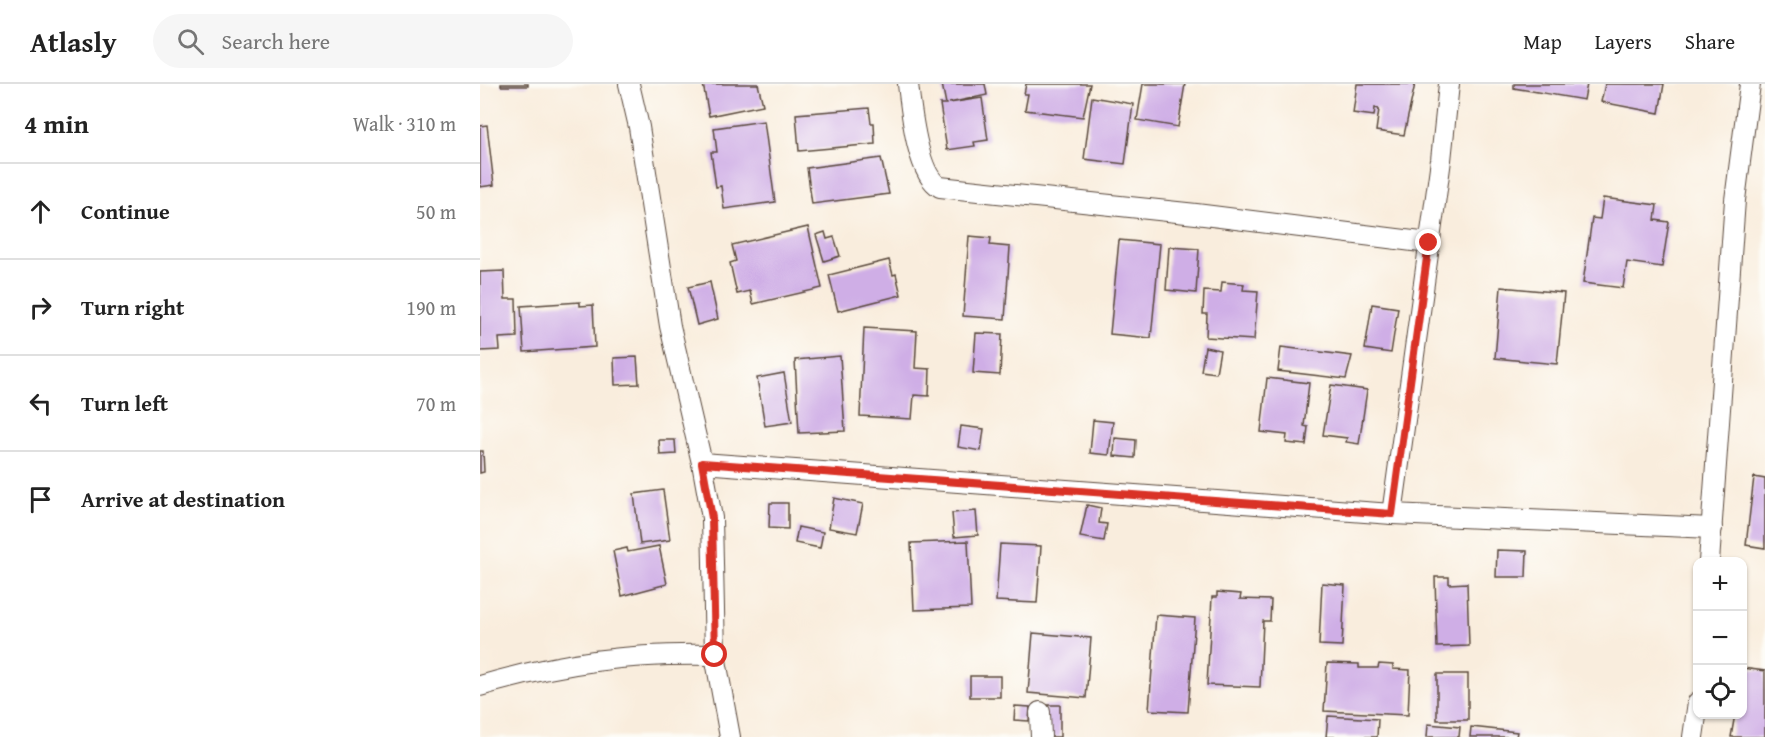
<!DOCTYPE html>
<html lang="en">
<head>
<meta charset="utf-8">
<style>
	body { margin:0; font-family:"Gentium Book Plus",serif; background:#f6f6f6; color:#222 }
	.controls { position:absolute; right:18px; bottom:18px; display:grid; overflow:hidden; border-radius:12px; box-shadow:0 2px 4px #0004 }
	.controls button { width:54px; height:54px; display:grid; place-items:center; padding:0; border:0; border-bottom:2px solid #e0e0e0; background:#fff; color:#222; font:30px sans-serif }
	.stop { position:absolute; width:18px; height:18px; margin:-14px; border:4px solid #d93025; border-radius:50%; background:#fff }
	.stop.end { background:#d93025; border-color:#fff; box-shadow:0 2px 6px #0008 }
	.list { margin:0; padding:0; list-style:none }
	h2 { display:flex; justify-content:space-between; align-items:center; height:78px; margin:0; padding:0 24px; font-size:26px }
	h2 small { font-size:20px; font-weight:400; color:#767676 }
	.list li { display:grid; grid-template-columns:39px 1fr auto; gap:18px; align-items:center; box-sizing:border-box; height:96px; padding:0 24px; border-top:2px solid #e0e0e0 }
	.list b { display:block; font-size:22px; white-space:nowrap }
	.list em { font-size:20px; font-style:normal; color:#767676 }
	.icon { flex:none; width:33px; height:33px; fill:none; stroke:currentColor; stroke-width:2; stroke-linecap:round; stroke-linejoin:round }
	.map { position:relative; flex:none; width:1285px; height:653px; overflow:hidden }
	header { display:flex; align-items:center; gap:36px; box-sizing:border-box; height:84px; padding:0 30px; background:#fff; border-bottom:2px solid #e0e0e0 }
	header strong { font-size:28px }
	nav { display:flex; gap:33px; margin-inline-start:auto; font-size:21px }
	.search { width:420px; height:54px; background:#f6f6f6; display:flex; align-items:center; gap:15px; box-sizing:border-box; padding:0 21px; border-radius:33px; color:#767676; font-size:22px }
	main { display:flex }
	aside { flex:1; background:#fff }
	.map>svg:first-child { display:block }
	.building { fill:#cfaee6 }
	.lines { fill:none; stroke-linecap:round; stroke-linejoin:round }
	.street-casing { stroke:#58473b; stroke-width:22 }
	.street { stroke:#fff; stroke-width:20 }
	.route { stroke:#d93025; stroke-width:8 }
</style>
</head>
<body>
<header>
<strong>Atlasly</strong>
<div class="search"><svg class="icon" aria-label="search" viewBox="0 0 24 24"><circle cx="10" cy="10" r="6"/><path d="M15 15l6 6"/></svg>Search here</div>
<nav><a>Map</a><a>Layers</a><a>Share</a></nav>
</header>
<main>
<aside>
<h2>4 min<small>Walk · 310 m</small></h2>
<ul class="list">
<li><svg class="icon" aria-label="ahead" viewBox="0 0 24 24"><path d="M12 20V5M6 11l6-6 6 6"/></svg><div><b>Continue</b></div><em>50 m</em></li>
<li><svg class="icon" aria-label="right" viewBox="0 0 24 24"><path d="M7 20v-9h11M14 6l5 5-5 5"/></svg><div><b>Turn right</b></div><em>190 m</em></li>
<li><svg class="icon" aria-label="left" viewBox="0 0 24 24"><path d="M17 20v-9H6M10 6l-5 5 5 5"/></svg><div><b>Turn left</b></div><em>70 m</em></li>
<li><svg class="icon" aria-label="arrive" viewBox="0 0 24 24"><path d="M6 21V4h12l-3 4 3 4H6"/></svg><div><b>Arrive at destination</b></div></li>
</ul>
</aside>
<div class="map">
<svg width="1285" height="653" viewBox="0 0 1285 653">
	<rect width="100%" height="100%" fill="#fdfcf7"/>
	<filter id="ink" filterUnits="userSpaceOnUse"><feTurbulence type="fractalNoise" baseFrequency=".0167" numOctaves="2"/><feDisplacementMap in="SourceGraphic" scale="12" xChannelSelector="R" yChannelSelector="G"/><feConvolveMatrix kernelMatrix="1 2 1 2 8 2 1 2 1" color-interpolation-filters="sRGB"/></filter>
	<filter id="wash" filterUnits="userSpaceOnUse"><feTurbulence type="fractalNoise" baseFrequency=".008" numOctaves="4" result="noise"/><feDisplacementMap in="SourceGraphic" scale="24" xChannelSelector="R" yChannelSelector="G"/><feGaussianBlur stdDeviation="1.35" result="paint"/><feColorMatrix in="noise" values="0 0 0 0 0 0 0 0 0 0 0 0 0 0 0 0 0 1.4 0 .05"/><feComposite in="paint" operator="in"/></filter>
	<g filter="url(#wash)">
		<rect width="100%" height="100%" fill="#f9eddd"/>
		<g id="blocks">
			<g class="building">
				<rect x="21" y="0" width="27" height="2"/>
				<path d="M223 0H278L283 21 229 32Z"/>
				<path d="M462 0H505L507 11 469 19 502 14 508 56 494 58 495 62 467 66 460 20H466Z"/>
				<path d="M546 0H610L603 33 545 26 548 10H544Z"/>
				<path d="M663 0H705L698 43 657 36Z"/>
				<path d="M877 0H935L924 51 896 47 899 25 895 24 894 32 873 29Z"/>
				<path d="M1034 0H1107L1104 16 1034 4Z"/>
				<path d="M1125 0H1184L1179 29 1121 18Z"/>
				<path d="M612 13 653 20 645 80 604 75Z"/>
				<path d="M389 24 391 39H394L395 60 319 67 316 30Z"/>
				<path d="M284 37 295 118 244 125 241 102 236 103 231 68H237L234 44Z"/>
				<path d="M7 41 14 101 0 103V42Z"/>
				<path d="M401 74 409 110 332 120 327 84Z"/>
				<path d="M1123 114 1177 121 1175 136 1189 138 1182 183 1147 178 1143 204 1103 199 1112 134 1120 135Z"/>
				<path d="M328 143 342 204 273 220 270 207 257 210 250 179 256 177 252 161Z"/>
				<path d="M345 148 347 155 354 153 360 172 344 177 336 151Z"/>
				<path d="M489 152 511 154 510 161 530 163 525 235 483 232Z"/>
				<path d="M639 156 680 160 671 254 630 250Z"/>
				<path d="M689 163 719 165 716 209 686 206Z"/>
				<path d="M409 176 413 191 416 190 421 211 358 227 349 191Z"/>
				<path d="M24 187 25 215H36L37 253 19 254 20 266 0 267V188Z"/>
				<path d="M230 198 238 235 217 241 208 203Z"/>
				<path d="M742 198 764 200 763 206 778 207 774 256 726 253 727 230H723L724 207 741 208Z"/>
				<path d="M1021 203 1084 209 1077 280 1015 274Z"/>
				<path d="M100 218V222L113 221 115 263 44 268 41 222Z"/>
				<path d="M892 220 918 224 911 269 885 265Z"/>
				<path d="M384 244 437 247 435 284 450 285 449 312 434 311 432 335 380 332Z"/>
				<path d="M496 249 522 250 520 291 493 289Z"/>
				<path d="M725 263 740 266 736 289 721 287Z"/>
				<path d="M801 263 872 272 866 295 798 287Z"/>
				<path d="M360 272 365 347 319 349 315 276Z"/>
				<path d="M157 273 159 300 135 301 134 274Z"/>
				<path d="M304 289 312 338 285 342 277 294Z"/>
				<path d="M787 294 829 299 824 342 828 343 826 361 806 359 807 351 781 348Z"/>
				<path d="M851 301 887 306 879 360 866 358 867 354 843 351Z"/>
				<path d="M613 336 633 338 629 371 610 369Z"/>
				<path d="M481 342 504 345 501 367 478 363Z"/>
				<path d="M635 354 656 356 655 374 634 372Z"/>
				<path d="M179 356H195L196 370 180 371Z"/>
				<path d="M0 367H3L4 388 0 389Z"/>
				<path d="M1274 393 1285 395V464L1266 461Z"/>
				<path d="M183 406 190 456 160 460 154 410Z"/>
				<path d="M354 414 383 420 377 449 349 444Z"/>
				<path d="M290 419H308V445L289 444Z"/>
				<path d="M607 421 621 424 619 439 627 440 624 457 600 453Z"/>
				<path d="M496 427 498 451 474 453 472 429Z"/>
				<path d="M318 443 343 448 340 464 315 459Z"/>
				<path d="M488 457 491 524 434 526 431 459Z"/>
				<path d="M520 460 561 462 557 519 516 517Z"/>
				<path d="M179 462 187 500 142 512 133 467 147 464 148 468Z"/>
				<path d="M1017 466 1047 467 1046 493H1016Z"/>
				<path d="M955 493H969V500L987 499 989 562 957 563Z"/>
				<path d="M842 499 865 501 862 562 839 561Z"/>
				<path d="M737 508 761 510 760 515 791 516 790 537H783L780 603 727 601 732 513H737Z"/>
				<path d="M676 531 715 534 708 628 669 626Z"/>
				<path d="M553 549 611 554 606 614 548 609Z"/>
				<path d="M847 579 879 580V584H898L899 580 913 581V585L930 586 928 631 844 627Z"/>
				<path d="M1262 584 1285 587V653H1251L1255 630H1262Z"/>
				<rect x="957" y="590" width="31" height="46"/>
				<rect x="490" y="592" width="30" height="21"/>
				<rect x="564" y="621" width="16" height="32"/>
				<path d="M535 622 550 623 549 637 534 636Z"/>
				<path d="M848 632 898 635 897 653H846Z"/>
				<path d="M948 640 980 643 979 653H947Z"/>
				<path d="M991 643 1037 648 1036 653H990Z"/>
			</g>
		</g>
	</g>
	<g filter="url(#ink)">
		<use href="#blocks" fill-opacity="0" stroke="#58473b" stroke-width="1.5"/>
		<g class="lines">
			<g class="street-casing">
				<g id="street">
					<path d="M149 0 159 43 190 242 222 379 232 434 235 571 250 653"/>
					<path d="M428 0C431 25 437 91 460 103L716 130 949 159"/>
					<path d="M222 379 912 430 1232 444"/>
					<path d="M912 430 961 76 969 0"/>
					<path d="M1229 478 1255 116 1270 0"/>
					<path d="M0 602C82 578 150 569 235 571"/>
					<path d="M560 628 561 653"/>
					<path d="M1213 653 1218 618"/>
				</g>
			</g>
			<use href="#street" class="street"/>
		</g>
	</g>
	<g class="lines" filter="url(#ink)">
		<path class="route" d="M235 571 232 434 222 379 912 430 949 159"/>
	</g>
</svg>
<div class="controls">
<button>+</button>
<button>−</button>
<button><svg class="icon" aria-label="locate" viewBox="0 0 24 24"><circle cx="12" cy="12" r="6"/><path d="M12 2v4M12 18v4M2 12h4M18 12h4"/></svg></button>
</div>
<div class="stop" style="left:235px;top:571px"></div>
<div class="stop end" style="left:949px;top:159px"></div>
</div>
</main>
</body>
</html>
